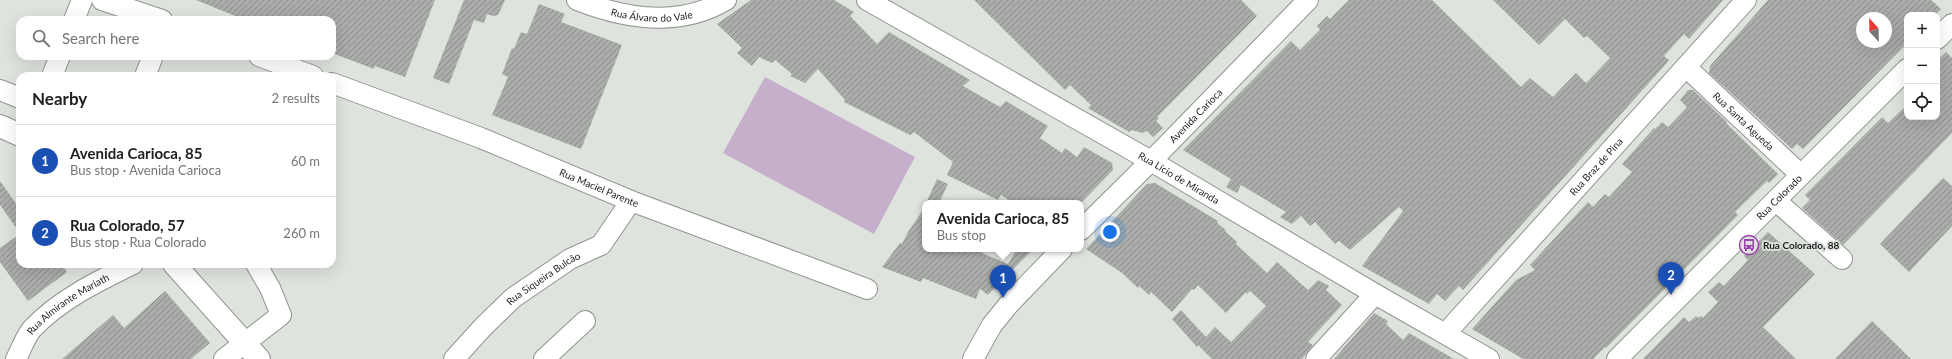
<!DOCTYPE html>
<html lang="en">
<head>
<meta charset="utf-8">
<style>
	body { margin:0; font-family:Lato,sans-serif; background:#f6f6f6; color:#202124 }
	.controls { position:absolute; right:12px; top:12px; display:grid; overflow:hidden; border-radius:8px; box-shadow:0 4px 16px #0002 }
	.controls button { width:36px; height:36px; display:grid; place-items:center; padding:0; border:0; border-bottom:1px solid #e0e0e0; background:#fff; color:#202124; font:20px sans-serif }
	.compass { position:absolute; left:1856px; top:12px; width:36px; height:36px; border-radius:50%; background:#fff; box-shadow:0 4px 16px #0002; rotate:338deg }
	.you { position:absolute; left:1110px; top:232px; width:14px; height:14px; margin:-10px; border:3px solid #fff; border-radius:50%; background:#1a73e8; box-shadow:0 0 0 6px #1a73e833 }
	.badge { display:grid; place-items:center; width:26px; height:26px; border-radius:50%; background:#9d44af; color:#fff; font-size:13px; font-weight:700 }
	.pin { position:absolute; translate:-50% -33px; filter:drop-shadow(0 1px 2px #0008) }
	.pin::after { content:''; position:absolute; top:21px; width:14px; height:12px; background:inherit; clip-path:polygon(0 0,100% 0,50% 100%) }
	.popup { position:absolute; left:922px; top:200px; width:162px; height:52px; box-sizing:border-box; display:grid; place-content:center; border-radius:8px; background:#fff; filter:drop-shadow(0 1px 3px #0005); font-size:13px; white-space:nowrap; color:#757577 }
	.popup b { font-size:15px; color:#202124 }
	.popup::after { content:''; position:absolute; left:50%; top:100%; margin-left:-8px; border:8px solid transparent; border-top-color:#fff }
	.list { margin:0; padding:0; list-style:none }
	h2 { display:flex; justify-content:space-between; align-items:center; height:52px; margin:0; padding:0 16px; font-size:17px }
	h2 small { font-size:13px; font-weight:400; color:#757577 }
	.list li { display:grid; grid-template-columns:26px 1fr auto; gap:12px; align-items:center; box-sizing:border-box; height:72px; padding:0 16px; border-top:1px solid #e0e0e0 }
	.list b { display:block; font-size:15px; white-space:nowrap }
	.list p { margin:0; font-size:13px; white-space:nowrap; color:#757577 }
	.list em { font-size:13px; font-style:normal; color:#757577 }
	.icon { flex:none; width:22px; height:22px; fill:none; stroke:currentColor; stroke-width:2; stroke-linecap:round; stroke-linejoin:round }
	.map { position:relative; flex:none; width:1952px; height:359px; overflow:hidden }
	.search { position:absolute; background:#fff; box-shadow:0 4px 16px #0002; left:16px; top:16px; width:320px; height:44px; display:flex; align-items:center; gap:10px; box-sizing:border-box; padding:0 14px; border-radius:12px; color:#757577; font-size:15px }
	.panel { position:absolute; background:#fff; box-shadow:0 4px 16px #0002; left:16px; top:72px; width:320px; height:196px; border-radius:12px }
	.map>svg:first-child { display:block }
	.grass { fill:#c5afca }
	.building { fill:url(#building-hatch); fill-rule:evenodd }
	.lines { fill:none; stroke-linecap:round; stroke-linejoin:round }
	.minor-casing { stroke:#90948f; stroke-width:22 }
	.major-casing { stroke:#90948f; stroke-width:24 }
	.minor { stroke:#fff; stroke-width:20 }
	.major { stroke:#fff; stroke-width:22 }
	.labels { text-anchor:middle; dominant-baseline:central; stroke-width:3.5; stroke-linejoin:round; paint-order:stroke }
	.street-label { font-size:10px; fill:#1e201e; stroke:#dfe3de }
	.poi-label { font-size:10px; font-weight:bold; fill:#1e201e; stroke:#dfe3de; text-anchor:start }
</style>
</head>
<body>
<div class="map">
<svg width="1952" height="359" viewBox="0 0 1952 359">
	<defs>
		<pattern id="building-hatch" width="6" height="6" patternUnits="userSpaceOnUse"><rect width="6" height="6" fill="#aaada9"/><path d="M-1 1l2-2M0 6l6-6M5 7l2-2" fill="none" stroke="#8a8c89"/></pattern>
	</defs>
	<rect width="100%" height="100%" fill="#dfe3de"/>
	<path class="grass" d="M765 77 915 157 874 234 723 153Z"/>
	<g class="building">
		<path d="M196 0H435L405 77 375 66 374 69 332 53V20H245Z"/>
		<path d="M464 0H505L498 15 493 16 487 14 484 23 474 20 449 84 433 78Z"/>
		<path d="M751 0H834L854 12 850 16 877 44 889 32 970 80 963 86 1000 107 1006 101 1048 126 1040 138 1062 153 1065 148 1077 157 1084 147 1112 163 1113 170 1081 203H1013L1001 195 998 200 947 175 953 162 914 132 910 135 844 102 845 100 818 69 805 83 790 76 792 74 775 60 772 63 759 57 752 66 737 53 742 48 717 24Z"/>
		<path d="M974 0H1241L1257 16 1157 117 1159 118 1156 121 1163 128 1153 137 1147 131 1143 133 1131 130 1129 132 1088 108 1091 105 1070 85 1065 90Z"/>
		<path d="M1349 0H1432L1521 87 1530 78 1553 97 1576 73 1586 83 1610 58 1587 36 1584 38 1565 19 1539 45 1493 0H1723L1689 39 1684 34 1664 56 1669 60 1665 65 1463 290 1459 286 1445 301 1437 294 1429 304 1362 266 1403 211 1399 207 1350 250 1339 241 1335 244 1315 222 1310 226 1301 216 1292 224 1280 217 1286 212 1241 185 1237 193 1226 187 1231 179 1183 150 1291 41 1300 50 1320 30 1317 26 1327 16 1330 19Z"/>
		<path d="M1768 0H1931L1941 9 1935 15H1907V43L1803 149 1797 144 1792 149 1709 73 1710 66ZM1862 18H1886V42H1862Z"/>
		<path d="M539 4 565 14 561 22 622 45 581 149 492 115 508 77 502 74 512 48 514 49 521 32 527 34Z"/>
		<path d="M1946 52 1952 58V133L1843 245 1802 208 1810 200 1805 195 1882 117 1888 123 1907 105V117H1937V61Z"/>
		<path d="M1688 90H1693L1727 122 1726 123 1778 174 1769 183 1767 181 1735 212 1738 215 1606 348 1605 347 1593 359H1523L1472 329 1516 280 1535 270 1530 265 1588 202 1593 207 1605 194 1609 197 1632 172 1622 164 1654 128 1655 129 1662 122 1668 127 1687 107 1680 100Z"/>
		<path d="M1943 178 1952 186V226L1909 272 1880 244Z"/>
		<path d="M937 179 948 184 939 203H926Z"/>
		<path d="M0 181 20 209V233L0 205Z"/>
		<path d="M1155 183 1218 221 1217 223 1226 230 1225 231 1237 242 1236 244 1267 273 1277 262 1308 290 1318 280 1329 286 1326 290 1342 305 1308 342 1313 345 1302 359H1212L1198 345 1197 347 1172 319 1181 310 1206 337 1215 327 1231 342 1266 306 1250 291 1247 294 1246 292 1226 313 1198 285 1194 290 1192 289 1172 312 1151 292 1149 295 1139 286 1138 288 1122 273 1086 249 1147 184Z"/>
		<path d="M925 207V249H984L982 253 1008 264 1017 249H1033L988 295 980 289 976 299 923 278 921 282 882 267 900 243 902 244 908 232Z"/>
		<path d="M1768 232 1815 274 1763 327 1796 359H1643L1684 317 1689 322 1696 316 1698 318 1701 316 1703 318 1718 302 1708 292 1719 282 1724 286 1748 260 1744 256Z"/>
		<path d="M20 234V264H61L67 272 28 301 0 262V248Z"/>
		<path d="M165 291 210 343 191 359H62L113 315 124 328Z"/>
		<path d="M1374 313 1388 321 1386 324 1403 340 1409 333 1454 359H1334Z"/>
		<path d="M1872 321 1911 359H1835Z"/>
	</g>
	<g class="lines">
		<g class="minor-casing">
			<g id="minor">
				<path d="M102 0 162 20"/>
				<path id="s1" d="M577 0C625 19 679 28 726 0"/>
				<path id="s2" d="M867 0 1151 161 1375 294 1489 359"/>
				<path d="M74 20 82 0"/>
				<path d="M1937 39 1952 24"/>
				<path d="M259 56 313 76"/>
				<path id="s3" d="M1686 67 1801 175"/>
				<path d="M52 76 60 56"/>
				<path d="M145 76 153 56"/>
				<path id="s4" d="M332 83 481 138 631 201 867 289"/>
				<path d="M0 90 20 98"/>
				<path d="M1776 201 1842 259"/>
				<path id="s5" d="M1081 230 1164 148 1308 0"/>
				<path id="s6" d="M1446 333 1746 0"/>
				<path id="s7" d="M16 359C21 350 25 337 32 329 59 300 98 281 133 264"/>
				<path d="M224 359 281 315 270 288 256 264"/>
				<path id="s8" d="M454 359 484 326 513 298 570 259 601 245 631 201"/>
				<path d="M544 359 585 321"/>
				<path d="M973 359 992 325 1009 304 1062 249"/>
				<path d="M1316 359 1375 294"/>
				<path id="s9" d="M1617 359 1907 69"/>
			</g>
		</g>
		<g class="major-casing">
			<g id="major">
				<path d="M0 126 20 135"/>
				<path d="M174 264 259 359"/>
			</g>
		</g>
		<use href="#minor" class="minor"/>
		<use href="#major" class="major"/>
	</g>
	<defs>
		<g id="bus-ring" transform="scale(1)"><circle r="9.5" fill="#dfe3de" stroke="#9d44af" stroke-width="1.5"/><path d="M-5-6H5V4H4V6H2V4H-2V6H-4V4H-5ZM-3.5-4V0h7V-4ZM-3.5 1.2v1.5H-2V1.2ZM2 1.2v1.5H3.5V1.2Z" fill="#9d44af"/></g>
	</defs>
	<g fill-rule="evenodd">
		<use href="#bus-ring" x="1749" y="245"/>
	</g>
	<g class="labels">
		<g class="street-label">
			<text stroke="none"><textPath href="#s1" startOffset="77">Rua Álvaro do Vale</textPath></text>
			<text stroke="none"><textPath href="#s5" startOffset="162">Avenida Carioca</textPath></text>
			<text stroke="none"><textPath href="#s3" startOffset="79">Rua Santa Agueda</textPath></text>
			<text stroke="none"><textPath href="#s6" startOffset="224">Rua Braz de Pina</textPath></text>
			<text stroke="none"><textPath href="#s2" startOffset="359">Rua Lício de Miranda</textPath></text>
			<text stroke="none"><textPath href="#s4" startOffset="287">Rua Maciel Parente</textPath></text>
			<text stroke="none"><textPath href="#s9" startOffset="229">Rua Colorado</textPath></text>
			<text stroke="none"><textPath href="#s8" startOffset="121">Rua Siqueira Bulcão</textPath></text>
			<text stroke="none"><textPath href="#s7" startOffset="78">Rua Almirante Mariath</textPath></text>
		</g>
		<g class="poi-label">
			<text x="1763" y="245">Rua Colorado, 88</text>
		</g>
	</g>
</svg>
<div class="controls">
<button>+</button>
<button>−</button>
<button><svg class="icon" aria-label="locate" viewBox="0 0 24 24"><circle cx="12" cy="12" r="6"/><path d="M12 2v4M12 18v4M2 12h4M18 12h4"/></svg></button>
</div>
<svg class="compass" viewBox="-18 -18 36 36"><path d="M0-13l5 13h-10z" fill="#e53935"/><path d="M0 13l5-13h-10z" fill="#757577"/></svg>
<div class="you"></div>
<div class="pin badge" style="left:1003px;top:298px;background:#1a4fb4">1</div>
<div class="popup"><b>Avenida Carioca, 85</b>Bus stop</div>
<div class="pin badge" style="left:1671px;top:295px;background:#1a4fb4">2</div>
<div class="search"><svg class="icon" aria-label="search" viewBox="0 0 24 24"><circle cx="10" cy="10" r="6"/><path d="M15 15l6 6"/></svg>Search here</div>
<section class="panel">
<h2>Nearby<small>2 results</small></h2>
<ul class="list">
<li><span class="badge" style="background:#1a4fb4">1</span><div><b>Avenida Carioca, 85</b><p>Bus stop · Avenida Carioca</p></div><em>60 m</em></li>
<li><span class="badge" style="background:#1a4fb4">2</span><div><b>Rua Colorado, 57</b><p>Bus stop · Rua Colorado</p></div><em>260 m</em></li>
</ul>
</section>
</div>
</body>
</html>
